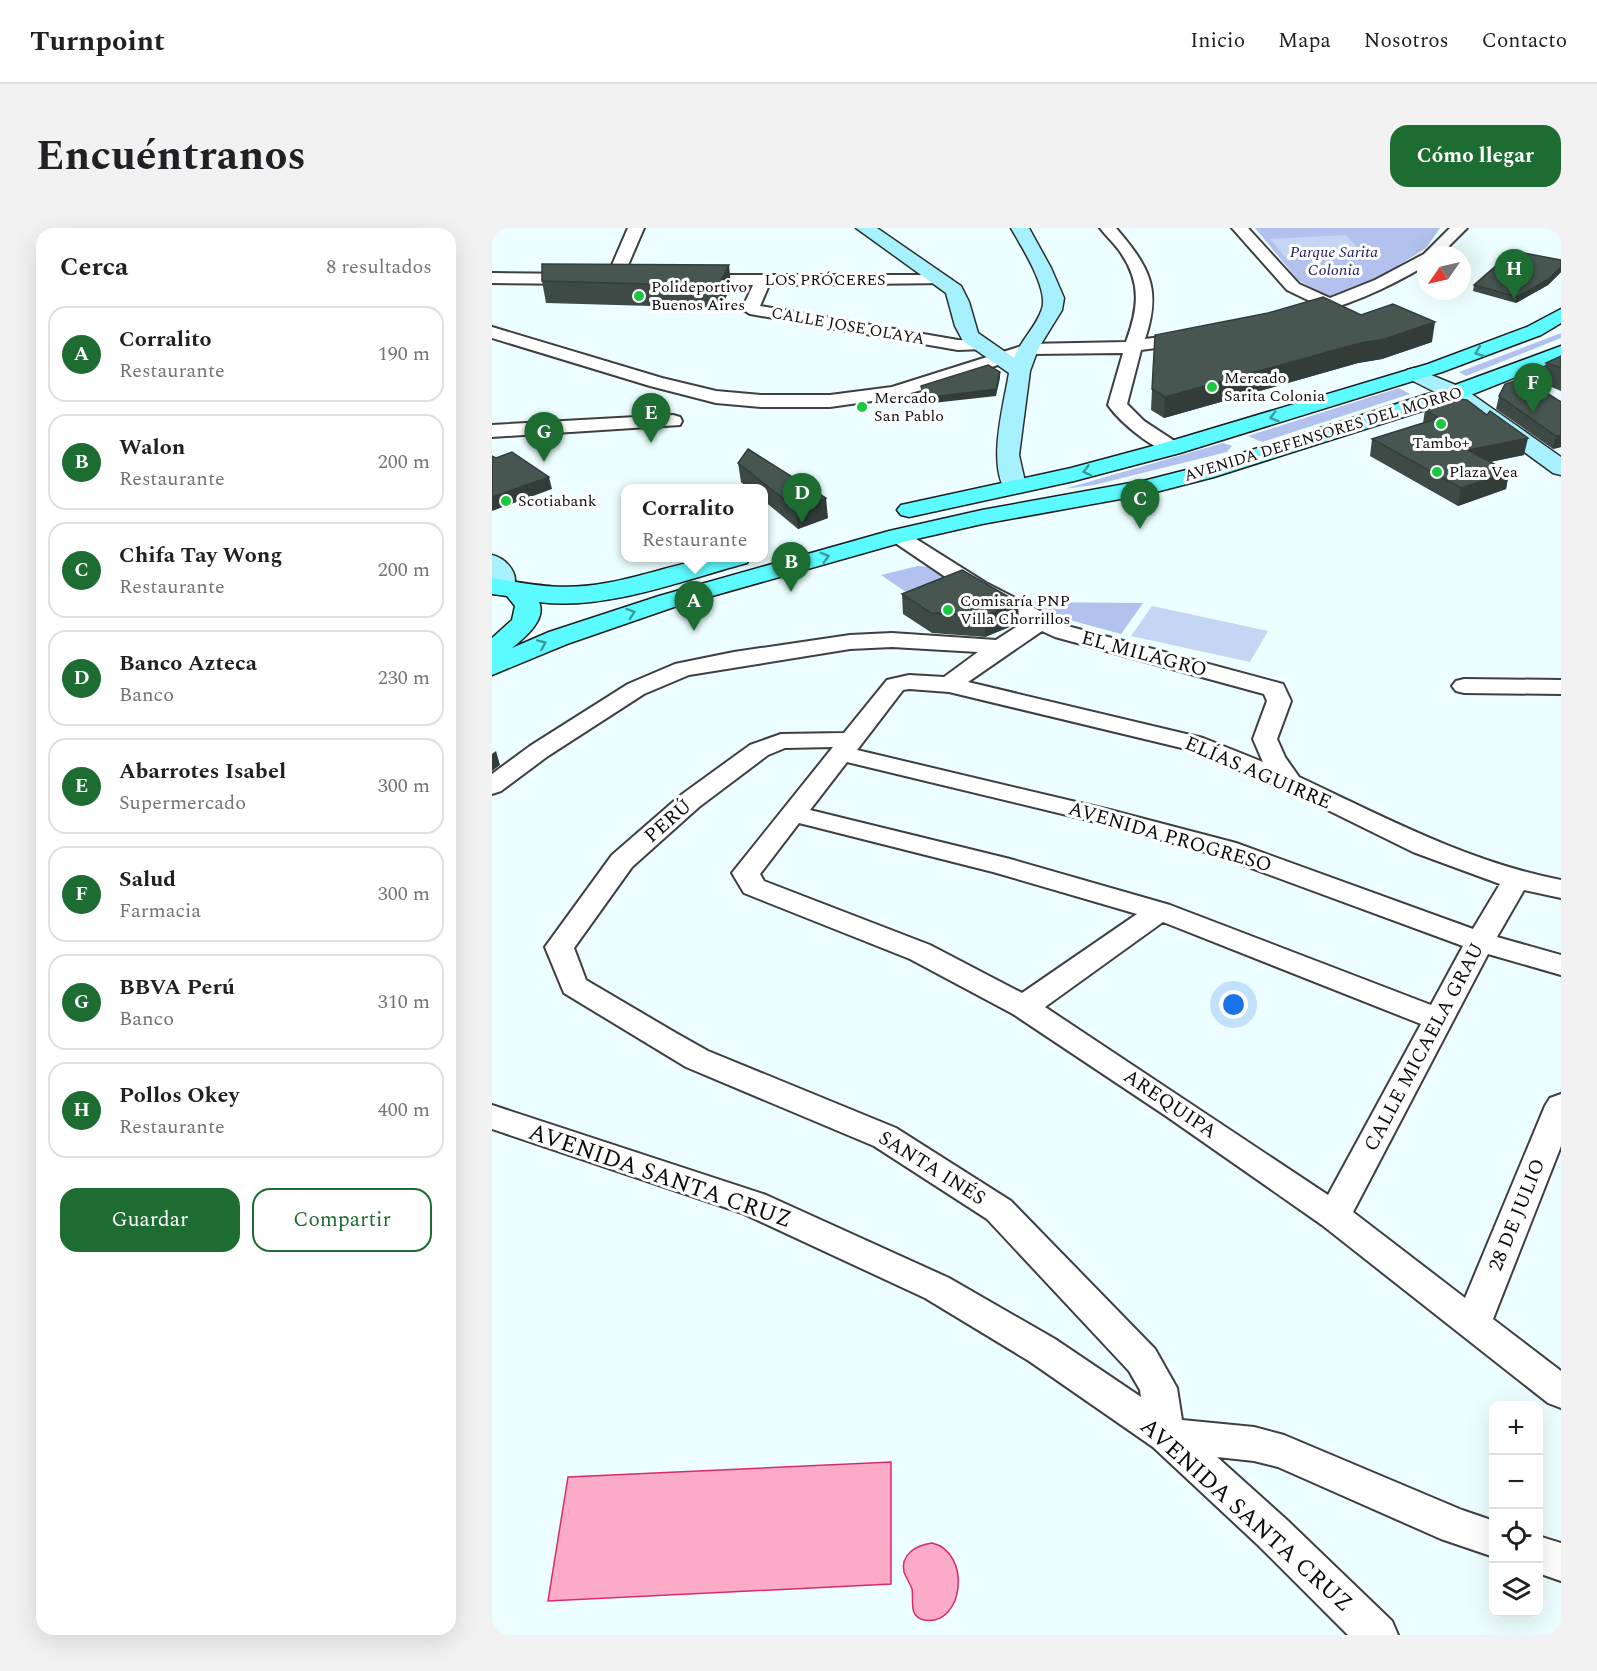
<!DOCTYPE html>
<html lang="es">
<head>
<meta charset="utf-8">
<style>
	body { margin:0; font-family:Spectral,serif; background:#f2f2f2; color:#202124 }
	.controls { position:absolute; right:18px; bottom:18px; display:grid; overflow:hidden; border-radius:12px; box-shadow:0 6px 24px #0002 }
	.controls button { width:54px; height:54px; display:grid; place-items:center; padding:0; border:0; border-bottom:2px solid #e0e0e0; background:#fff; color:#202124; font:30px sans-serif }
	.compass { position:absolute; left:925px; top:18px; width:54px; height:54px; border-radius:50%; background:#fff; box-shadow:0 6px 24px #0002; rotate:236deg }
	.you { position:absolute; left:742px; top:777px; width:21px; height:21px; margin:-15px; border:4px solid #fff; border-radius:50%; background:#1a73e8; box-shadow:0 0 0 9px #1a73e833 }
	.badge { display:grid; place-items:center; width:39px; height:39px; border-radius:50%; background:#1d6c31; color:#fff; font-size:20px; font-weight:700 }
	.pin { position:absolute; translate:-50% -50px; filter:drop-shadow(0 2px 3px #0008) }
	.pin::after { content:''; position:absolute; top:32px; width:21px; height:18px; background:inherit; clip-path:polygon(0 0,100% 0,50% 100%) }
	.popup { position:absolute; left:129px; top:256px; width:147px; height:78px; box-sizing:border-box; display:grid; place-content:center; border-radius:12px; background:#fff; filter:drop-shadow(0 2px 4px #0005); font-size:20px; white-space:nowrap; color:#757577 }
	.popup b { font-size:22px; color:#202124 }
	.popup::after { content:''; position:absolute; left:50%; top:100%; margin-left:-12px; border:12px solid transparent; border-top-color:#fff }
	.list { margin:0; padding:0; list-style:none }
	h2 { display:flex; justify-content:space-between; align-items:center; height:78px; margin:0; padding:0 24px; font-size:26px }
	h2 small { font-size:20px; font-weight:400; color:#757577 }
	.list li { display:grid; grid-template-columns:39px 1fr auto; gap:18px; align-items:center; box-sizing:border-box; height:96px; margin:0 12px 12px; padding:0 12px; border:2px solid #e0e0e0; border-radius:18px }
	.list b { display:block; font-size:22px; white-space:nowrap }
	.list p { margin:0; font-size:20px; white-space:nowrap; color:#757577 }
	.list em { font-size:20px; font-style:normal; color:#757577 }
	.actions { display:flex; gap:12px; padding:18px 24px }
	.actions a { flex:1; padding:14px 0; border:2px solid #1d6c31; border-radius:18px; text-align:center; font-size:21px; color:#1d6c31 }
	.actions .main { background:#1d6c31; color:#fff }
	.icon { flex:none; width:33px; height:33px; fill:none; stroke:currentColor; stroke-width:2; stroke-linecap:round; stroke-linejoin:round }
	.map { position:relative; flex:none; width:1069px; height:1407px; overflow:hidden; border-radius:18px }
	header { display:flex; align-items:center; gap:36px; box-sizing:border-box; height:84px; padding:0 30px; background:#fff; border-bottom:2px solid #e0e0e0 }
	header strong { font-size:28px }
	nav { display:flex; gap:33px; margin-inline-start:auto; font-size:21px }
	.intro { display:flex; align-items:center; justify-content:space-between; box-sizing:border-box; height:144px; padding:0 36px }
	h1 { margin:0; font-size:42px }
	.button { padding:15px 27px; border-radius:18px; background:#1d6c31; color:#fff; font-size:21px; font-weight:700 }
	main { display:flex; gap:36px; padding:0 36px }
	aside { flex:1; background:#fff; border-radius:18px; box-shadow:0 6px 24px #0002 }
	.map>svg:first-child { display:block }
	.green { fill:#b2c1ed }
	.pitch { fill:#c4d6f3 }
	.water { fill:#fbabc8; stroke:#d92c65; stroke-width:1.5 }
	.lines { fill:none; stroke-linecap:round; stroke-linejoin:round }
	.street-casing { stroke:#3f3f3f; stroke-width:4 }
	.secondary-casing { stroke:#2e2e2e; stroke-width:3 }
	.primary-casing { stroke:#1d1d1d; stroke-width:3 }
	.street { fill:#fff; fill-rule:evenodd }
	.secondary { fill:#a7f1ff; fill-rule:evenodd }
	.primary { fill:#5cfbff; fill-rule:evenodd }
	.wall { fill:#3e4a46 }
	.shaded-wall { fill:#323c39 }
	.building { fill:#485651; stroke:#323c39; stroke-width:1.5 }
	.oneway { stroke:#3c9b9e }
	.poi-dot { fill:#19c840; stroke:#fff; stroke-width:2 }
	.labels { text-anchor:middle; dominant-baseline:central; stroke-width:6; stroke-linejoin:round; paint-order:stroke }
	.far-park-label { font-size:16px; font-style:italic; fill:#1c1769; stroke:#fff }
	.far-street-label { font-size:16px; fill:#0c0c0c; stroke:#fff }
	.far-poi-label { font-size:16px; fill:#0c0c0c; stroke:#fff; text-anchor:start }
	.street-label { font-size:20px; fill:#0c0c0c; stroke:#fff }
	.near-street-label { font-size:24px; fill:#0c0c0c; stroke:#fff }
</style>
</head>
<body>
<header>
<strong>Turnpoint</strong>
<nav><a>Inicio</a><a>Mapa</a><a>Nosotros</a><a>Contacto</a></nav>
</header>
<div class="intro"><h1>Encuéntranos</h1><a class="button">Cómo llegar</a></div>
<main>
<aside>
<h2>Cerca<small>8 resultados</small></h2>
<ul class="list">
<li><span class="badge">A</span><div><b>Corralito</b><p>Restaurante</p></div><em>190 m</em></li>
<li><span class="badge">B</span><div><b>Walon</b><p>Restaurante</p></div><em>200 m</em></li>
<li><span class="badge">C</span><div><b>Chifa Tay Wong</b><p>Restaurante</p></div><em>200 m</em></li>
<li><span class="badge">D</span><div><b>Banco Azteca</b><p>Banco</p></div><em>230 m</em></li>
<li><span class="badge">E</span><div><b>Abarrotes Isabel</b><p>Supermercado</p></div><em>300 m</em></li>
<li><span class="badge">F</span><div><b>Salud</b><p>Farmacia</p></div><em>300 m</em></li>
<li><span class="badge">G</span><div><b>BBVA Perú</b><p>Banco</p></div><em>310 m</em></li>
<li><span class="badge">H</span><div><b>Pollos Okey</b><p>Restaurante</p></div><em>400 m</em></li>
</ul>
<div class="actions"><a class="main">Guardar</a><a>Compartir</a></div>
</aside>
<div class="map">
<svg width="1069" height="1407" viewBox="0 0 1069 1407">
	<rect width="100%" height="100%" fill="#ecfeff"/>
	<g class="green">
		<path d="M763 0H948L934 20 886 50 838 70 806 52Z"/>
		<path d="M1069 105V110L974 148 967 144Z"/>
		<path d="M907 160 918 166 770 214 756 208Z"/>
		<path d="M731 215 740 218 735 224 602 257 572 261Z"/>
		<path d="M426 338 441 339 474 360 433 377 389 347Z"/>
		<path d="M538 374 651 375 629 406 574 391Z"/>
	</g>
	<g class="pitch">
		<path d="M854 7 870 25 794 30 778 11Z"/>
		<path d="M660 378 776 403 758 434 639 408Z"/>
	</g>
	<g class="water">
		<path d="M399 1234V1356L56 1373 76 1249Z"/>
		<path d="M440 1315C480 1324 472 1399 432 1392 416 1389 422 1371 420 1361 418 1355 414 1350 412 1344 408 1326 425 1317 440 1315Z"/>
	</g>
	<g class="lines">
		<g class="street-casing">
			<g id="street">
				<path d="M136 0H152L130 51 128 54H116L114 51Z"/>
				<path d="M608 0H624C657 39 670 60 653 111L701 105 707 106 710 110 707 114 701 115 649 122 635 176 652 193 687 216 690 220 687 224C667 229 627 193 616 177L631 125 538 126 447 157 401 170 338 179H269L224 175 158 158 0 110V99L170 150 224 163 269 167H338L400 159 536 116 634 114C646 81 650 56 629 25 623 16 615 9 608 0Z"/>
				<path d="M740 0H756L807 56 838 70 883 52 932 26 958 0H975L948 27H934V37C895 61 852 79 807 90L801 89 799 85 801 81 822 75 795 62Z"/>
				<path d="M0 45 89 46 97 51 89 56 0 55Z"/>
				<path d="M201 47H451L459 52 457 55 277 57 268 78 466 112 492 113 495 117 492 121 466 122 258 86 250 81 261 57 195 55 193 52 195 49Z"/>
				<path d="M181 187 188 189 190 193 188 197 0 209V197Z"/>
				<path d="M406 302 413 304 494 355 579 399 791 456 799 473 785 511 793 529 807 549C892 589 976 634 1069 652V670L1032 662 1005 709 1069 727V747L996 726 861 984 973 1070 1053 878 1058 870 1069 866V918L1001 1091 1069 1143V1180L1056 1175 830 997 674 888 521 786 418 731 252 665 240 645 341 519 293 520 276 527 207 579 140 639 82 720 94 752 184 805 216 823 404 900 519 973 663 1121 685 1160 690 1192 762 1199 792 1207 970 1282 1002 1293V1329L949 1311 786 1239 762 1233 725 1229 795 1292 900 1393 906 1407H856L767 1318 661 1219 537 1133 433 1070 250 985 0 901V877L274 967 457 1050 563 1111 649 1169 648 1162 637 1143 495 991 382 918 194 839 72 765 53 719 120 627 189 567 258 517 289 506 352 505 395 452 417 447 452 449 486 424 400 419 358 421 197 447 152 466 56 528 9 563 0 566V546L38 518 136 456 183 436 242 424 358 407 400 405 504 412 532 394 458 352 399 312 395 308 399 304ZM550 403 563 409 772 466 775 473 761 511 771 534 711 510 476 454ZM417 461 457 464 694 521 789 559 921 624 1008 656 981 701 744 615 618 582 365 522 411 462ZM355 534 612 596 724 627 971 718 939 777 678 677 518 631 318 582ZM307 595 501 644 645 686 530 765 438 717 272 653 268 646ZM671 694 929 796 836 967 553 779Z"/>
				<path d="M972 451 1069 452V466L972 465 964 463 960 458 964 453Z"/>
				<path d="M1046 1308 1069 1315V1353L1046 1345Z"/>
			</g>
		</g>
		<g class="secondary-casing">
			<g id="secondary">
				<path d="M364 0H385L469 58 477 74 486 105 522 130C529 112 544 99 550 81 557 61 529 18 519 0H537L559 40 572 70 570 82 546 121 538 143 527 227 534 258 530 263 522 265 514 263C495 236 512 176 517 145L471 113 463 98 454 65Z"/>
				<path d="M922 140 971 160 1069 229V247L1061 245 976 183 955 170 915 150 912 146 915 142Z"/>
				<path d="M0 327C16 331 30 349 19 364L10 367 0 363Z"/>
			</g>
		</g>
		<g class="primary-casing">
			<g id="primary">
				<path d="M1069 81V95L1049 107 950 144 688 225 582 253 417 289 409 287 405 282 409 277 579 240 672 215 936 136 1035 99Z"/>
				<path d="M1069 118V131L971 170 722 249 656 266 490 296 411 314 185 378 75 416 0 447V410L20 392 23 378 15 368 0 366V350C43 357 71 363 114 355 162 347 210 324 258 330L255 335C191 352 113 383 47 374 55 392 32 410 20 420L57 404 167 368 397 303 490 282 655 252 706 239 955 160Z"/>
			</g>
		</g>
		<use href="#street" class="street"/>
		<use href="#secondary" class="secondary"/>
		<use href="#primary" class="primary"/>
	</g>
	<g class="wall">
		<path d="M1069 32V44L1056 57 1024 75 981 63 982 57Z"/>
		<path d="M50 53 239 58 229 80 54 75Z"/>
		<path d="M869 87 940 114 890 131 866 135 672 190 659 182 660 161Z"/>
		<path d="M1069 128V163L1050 155 1054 135Z"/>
		<path d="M1007 168 1069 174V219L1061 221 1004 181Z"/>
		<path d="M933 182 1032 227 998 234 1017 244 1014 261 966 278 878 228 880 211 931 195Z"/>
		<path d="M246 235 336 290 306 301 271 272V261H257L249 254Z"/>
		<path d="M410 366 527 395 493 409 440 405 411 386Z"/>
	</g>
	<g class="shaded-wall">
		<path d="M237 37 239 58 229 80 226 58Z"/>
		<path d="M1069 39V44L1056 57 1024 75 1025 69Z"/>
		<path d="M943 94 940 114 890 131 866 135 672 190 673 169Z"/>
		<path d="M508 144V150L504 168 432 176V170Z"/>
		<path d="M1069 207V219L1061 221 1064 208Z"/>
		<path d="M1036 210 1032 227 973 239 976 222Z"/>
		<path d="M1017 244 1014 261 966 278 969 260Z"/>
		<path d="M57 249 60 261 0 283V269Z"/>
		<path d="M334 270 336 290 306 301 304 281Z"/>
		<path d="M526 374 527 395 493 409V388Z"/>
		<path d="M4 523 8 537 0 543V526Z"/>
	</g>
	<g class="building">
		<path d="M1021 23 1069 32V39L1057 51 1025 69 982 57Z"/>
		<path d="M50 36 237 37 226 58 50 53Z"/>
		<path d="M831 69 869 87 901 76 943 94 893 111 868 115 673 169 660 161 663 107 776 85Z"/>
		<path d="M1069 128V140L1054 135Z"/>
		<path d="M496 137 508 144 504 161 432 170 429 158Z"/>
		<path d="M1031 150 1069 174V207L1064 208 1007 168 1013 156Z"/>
		<path d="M967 171 975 172 995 187 998 183 1036 210 976 222 1017 244 969 260 880 211 947 190 933 182Z"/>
		<path d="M256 221 334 270 304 281 246 235Z"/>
		<path d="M20 224 57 249 0 269V228L4 230Z"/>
		<path d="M470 342 526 374 493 388 439 385 410 366Z"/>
	</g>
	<defs><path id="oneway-chevron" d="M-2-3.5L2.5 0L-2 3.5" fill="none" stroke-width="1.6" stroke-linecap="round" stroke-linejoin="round" transform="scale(1.5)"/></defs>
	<g class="oneway">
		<use href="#oneway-chevron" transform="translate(987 124) rotate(160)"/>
		<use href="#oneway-chevron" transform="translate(782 189) rotate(163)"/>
		<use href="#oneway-chevron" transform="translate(595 243) rotate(166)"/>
		<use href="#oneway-chevron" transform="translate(333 329) rotate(-16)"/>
		<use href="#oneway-chevron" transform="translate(139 385) rotate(-18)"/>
		<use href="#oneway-chevron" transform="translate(50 416) rotate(-23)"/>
	</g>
	<g class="poi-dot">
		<circle cx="147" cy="68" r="6"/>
		<circle cx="720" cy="159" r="6"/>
		<circle cx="370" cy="179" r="6"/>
		<circle cx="949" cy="196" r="6"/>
		<circle cx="945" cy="244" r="6"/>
		<circle cx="14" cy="273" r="6"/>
		<circle cx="456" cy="382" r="6"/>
	</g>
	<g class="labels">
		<g class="far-park-label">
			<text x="842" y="24">Parque Sarita<tspan x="842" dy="18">Colonia</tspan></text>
		</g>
		<g class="far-street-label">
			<text x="333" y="52">LOS PRÓCERES</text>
			<text transform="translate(356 98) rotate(10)">CALLE JOSE OLAYA</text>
			<text transform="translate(831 206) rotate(-17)">AVENIDA DEFENSORES DEL MORRO</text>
		</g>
		<g class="far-poi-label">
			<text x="159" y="59">Polideportivo<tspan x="159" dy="18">Buenos Aires</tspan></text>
			<text x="732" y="150">Mercado<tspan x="732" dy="18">Sarita Colonia</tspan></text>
			<text x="382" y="170">Mercado<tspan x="382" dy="18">San Pablo</tspan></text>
			<text x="949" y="215" text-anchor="middle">Tambo+</text>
			<text x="957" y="244">Plaza Vea</text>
			<text x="26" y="273">Scotiabank</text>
			<text x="468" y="373">Comisaría PNP<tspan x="468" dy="18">Villa Chorrillos</tspan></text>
		</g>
		<g class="street-label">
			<text transform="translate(652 426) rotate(15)">EL MILAGRO</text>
			<text transform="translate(766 545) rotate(23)">ELÍAS AGUIRRE</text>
			<text transform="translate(176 593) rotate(-41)">PERÚ</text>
			<text transform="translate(678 609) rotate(16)">AVENIDA PROGRESO</text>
			<text transform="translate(932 819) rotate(-62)">CALLE MICAELA GRAU</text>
			<text transform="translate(678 876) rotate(34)">AREQUIPA</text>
			<text transform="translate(440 940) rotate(32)">SANTA INÉS</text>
			<text transform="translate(1025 987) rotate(-68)">28 DE JULIO</text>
		</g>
		<g class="near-street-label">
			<text transform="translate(168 948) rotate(19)">AVENIDA SANTA CRUZ</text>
			<text transform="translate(754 1287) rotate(42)">AVENIDA SANTA CRUZ</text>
		</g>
	</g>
</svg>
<div class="controls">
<button>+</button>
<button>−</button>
<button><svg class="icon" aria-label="locate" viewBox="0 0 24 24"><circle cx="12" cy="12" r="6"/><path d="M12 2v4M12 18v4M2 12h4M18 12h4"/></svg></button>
<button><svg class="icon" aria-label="layers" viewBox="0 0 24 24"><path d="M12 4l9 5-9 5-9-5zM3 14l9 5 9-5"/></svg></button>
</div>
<svg class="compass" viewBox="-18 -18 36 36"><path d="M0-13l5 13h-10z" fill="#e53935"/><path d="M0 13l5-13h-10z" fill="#757577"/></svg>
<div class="you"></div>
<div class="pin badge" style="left:202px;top:403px">A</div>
<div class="popup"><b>Corralito</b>Restaurante</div>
<div class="pin badge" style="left:299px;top:364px">B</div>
<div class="pin badge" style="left:648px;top:301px">C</div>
<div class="pin badge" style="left:310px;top:295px">D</div>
<div class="pin badge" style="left:159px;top:215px">E</div>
<div class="pin badge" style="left:1041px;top:185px">F</div>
<div class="pin badge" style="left:52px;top:234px">G</div>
<div class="pin badge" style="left:1022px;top:71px">H</div>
</div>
</main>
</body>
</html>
